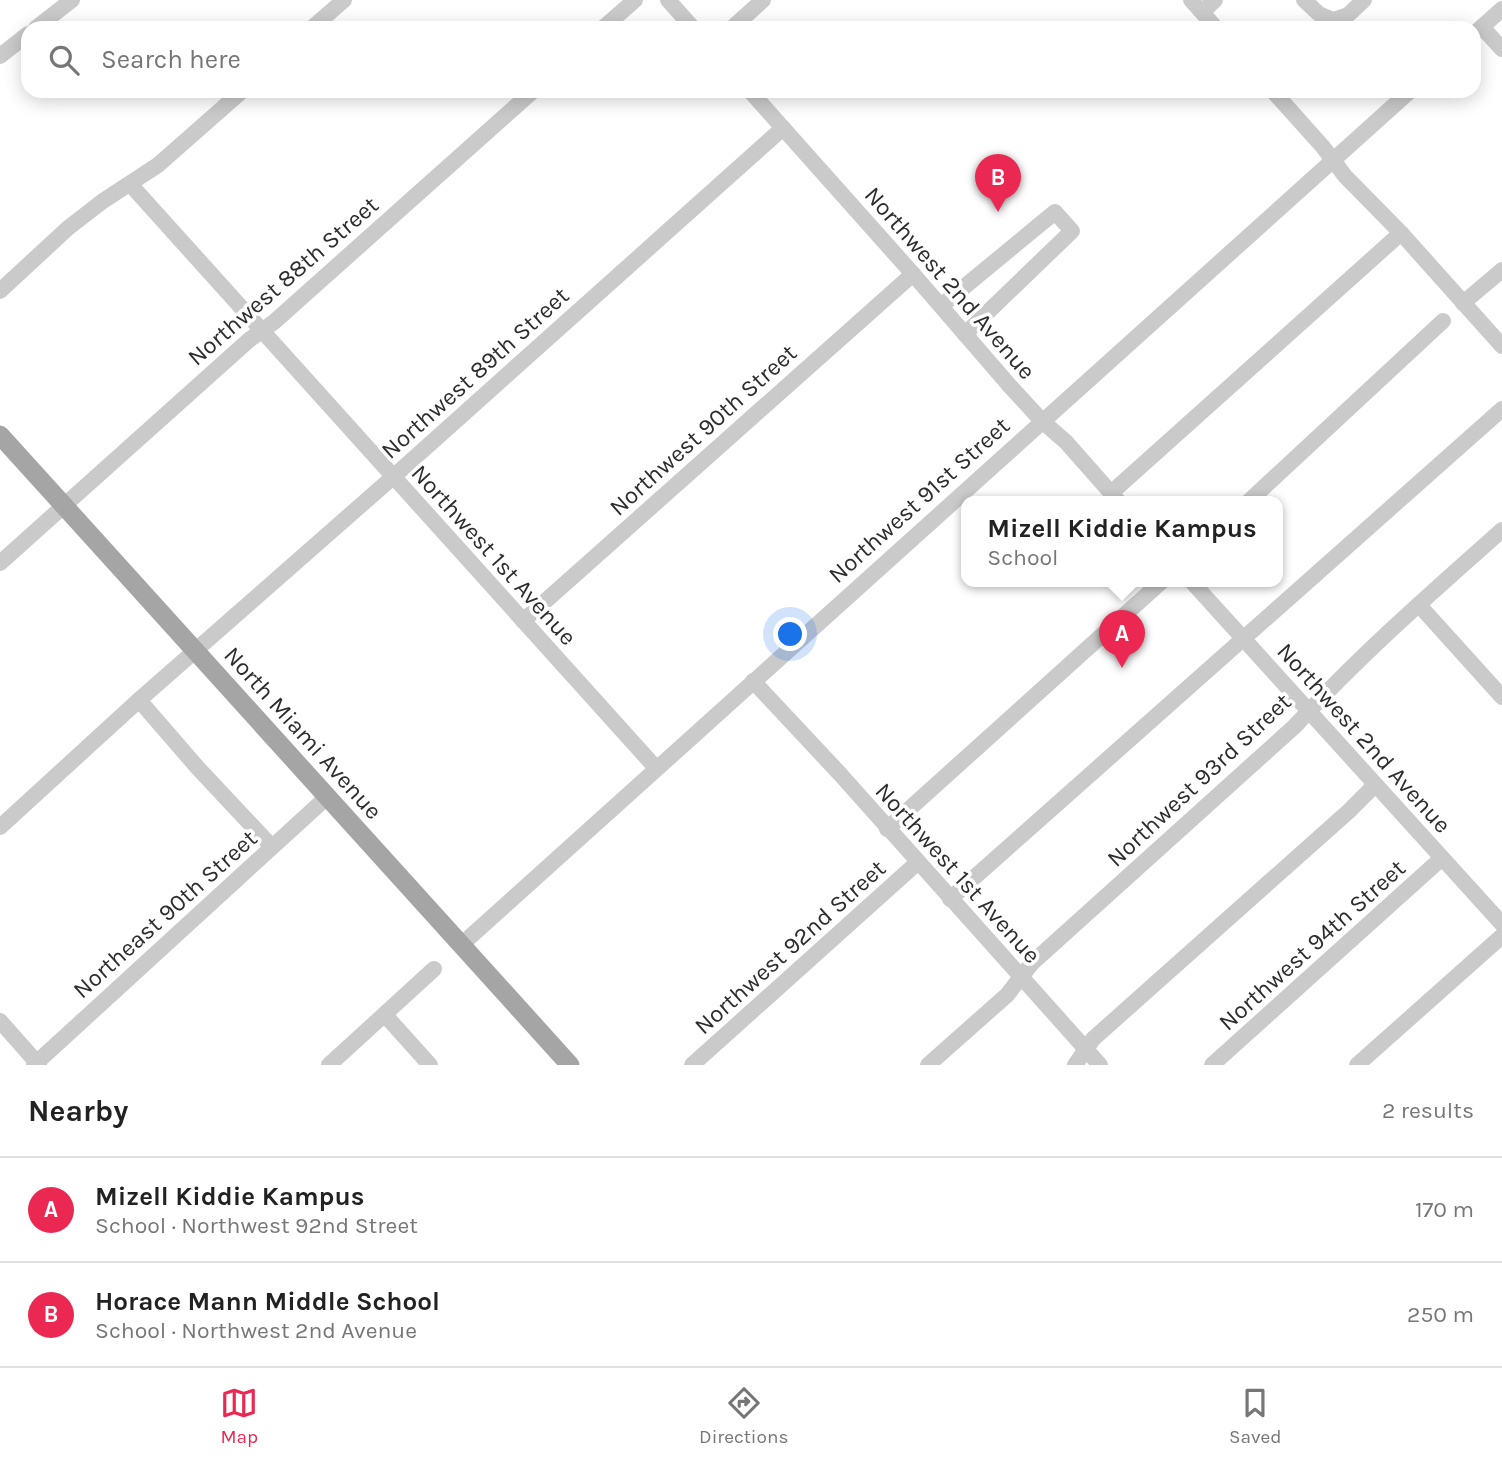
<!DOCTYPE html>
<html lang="en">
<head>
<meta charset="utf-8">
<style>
	body { margin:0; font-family:Karla,sans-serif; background:#f2f2f2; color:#222 }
	.you { position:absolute; left:791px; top:635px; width:24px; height:24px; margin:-18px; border:5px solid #fff; border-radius:50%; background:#1a73e8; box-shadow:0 0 0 10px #1a73e833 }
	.badge { display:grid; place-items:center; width:46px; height:46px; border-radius:50%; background:#ea2851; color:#fff; font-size:23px; font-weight:700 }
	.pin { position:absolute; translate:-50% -58px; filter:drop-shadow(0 2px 4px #0008) }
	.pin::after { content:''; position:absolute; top:37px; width:24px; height:21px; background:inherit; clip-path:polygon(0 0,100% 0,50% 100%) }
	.popup { position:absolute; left:961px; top:496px; width:322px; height:91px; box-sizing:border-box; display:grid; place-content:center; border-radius:14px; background:#fff; filter:drop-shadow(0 2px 5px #0005); font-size:23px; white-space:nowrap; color:#767676 }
	.popup b { font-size:26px; color:#222 }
	.popup::after { content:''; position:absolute; left:50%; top:100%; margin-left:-14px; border:14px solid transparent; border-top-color:#fff }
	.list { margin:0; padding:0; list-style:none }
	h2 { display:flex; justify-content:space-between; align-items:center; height:91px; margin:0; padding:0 28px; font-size:30px }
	h2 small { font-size:23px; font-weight:400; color:#767676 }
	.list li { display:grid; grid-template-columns:46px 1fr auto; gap:21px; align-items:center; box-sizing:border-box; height:105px; padding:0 28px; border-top:2px solid #e0e0e0 }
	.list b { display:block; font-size:26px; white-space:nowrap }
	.list p { margin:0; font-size:23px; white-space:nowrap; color:#767676 }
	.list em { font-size:23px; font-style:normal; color:#767676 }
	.icon { flex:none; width:38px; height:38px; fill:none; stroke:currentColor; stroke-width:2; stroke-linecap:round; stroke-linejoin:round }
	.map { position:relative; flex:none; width:1502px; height:1065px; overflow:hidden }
	.search { position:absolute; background:#fff; box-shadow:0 4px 18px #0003; left:21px; right:21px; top:21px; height:77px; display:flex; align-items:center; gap:18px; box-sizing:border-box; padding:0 24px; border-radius:21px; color:#767676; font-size:26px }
	.sheet { height:301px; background:#fff }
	nav { display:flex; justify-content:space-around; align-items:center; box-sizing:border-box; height:98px; border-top:2px solid #e0e0e0; background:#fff; font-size:19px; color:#767676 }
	nav a { display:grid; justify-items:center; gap:4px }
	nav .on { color:#ea2851 }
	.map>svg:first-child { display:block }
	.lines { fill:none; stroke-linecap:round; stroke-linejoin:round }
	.minor { stroke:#cacaca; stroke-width:16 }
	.major { stroke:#a5a5a5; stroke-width:19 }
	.labels { text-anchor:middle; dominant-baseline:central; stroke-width:7; stroke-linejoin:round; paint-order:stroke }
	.street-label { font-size:24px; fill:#2d2d2d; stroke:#fff }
</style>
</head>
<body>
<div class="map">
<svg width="1502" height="1065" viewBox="0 0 1502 1065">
	<rect width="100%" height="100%" fill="#fff"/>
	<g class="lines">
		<g class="minor">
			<path d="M668 0 693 28"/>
			<path d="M1191 0 1216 28"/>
			<path d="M1304 0 1319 14 1333 20 1348 15 1364 0"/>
			<path d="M1202 12 1215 0"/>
			<path d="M1482 27 1502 49"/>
			<path d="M36 28 72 0"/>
			<path d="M312 28 344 0"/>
			<path d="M603 28 635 0"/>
			<path d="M732 28 763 0"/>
			<path d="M1474 34 1502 9"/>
			<path d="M0 56 28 34"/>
			<path d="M750 91 913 274 1009 385 1042 421 1066 442 1119 502"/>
			<path d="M1273 91 1323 147 1345 176 1401 233 1502 346"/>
			<path d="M130 184 656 768"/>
			<path d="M0 291 68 228 103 201 158 165 242 91"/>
			<path d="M1463 303 1502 270"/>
			<path d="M941 306 1055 212 1072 231 965 334"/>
			<path d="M1111 493 1401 233"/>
			<path d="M1248 502 1443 321"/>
			<path d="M0 563 249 340 274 322 533 91"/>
			<path d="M1192 582 1502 924"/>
			<path d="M1419 605 1502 697"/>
			<path d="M523 621 913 274"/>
			<path d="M753 681 840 774 1100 1065"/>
			<path d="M139 700 197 767 272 847"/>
			<path d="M0 827 139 700 393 477 783 128"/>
			<path d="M887 829 1161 582"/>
			<path d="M950 899 1502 409"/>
			<path d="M461 945 1410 91"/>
			<path d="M385 1015 430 1065"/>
			<path d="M0 1021 39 1065"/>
			<path d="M34 1065 327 797"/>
			<path d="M329 1065 434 969"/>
			<path d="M692 1065 917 863"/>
			<path d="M928 1065 1007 995 1032 963 1295 726C1359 656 1431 593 1502 530"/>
			<path d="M1075 1065 1093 1039 1349 811 1375 785"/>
			<path d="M1212 1065 1442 858"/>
			<path d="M1357 1065 1502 936"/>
		</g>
		<path class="major" d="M0 435 570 1065"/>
	</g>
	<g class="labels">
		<g class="street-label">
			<text transform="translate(283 281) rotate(-41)">Northwest 88th Street</text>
			<text transform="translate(950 283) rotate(49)">Northwest 2nd Avenue</text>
			<text transform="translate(475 373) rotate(-42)">Northwest 89th Street</text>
			<text transform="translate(703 430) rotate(-42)">Northwest 90th Street</text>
			<text transform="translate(919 500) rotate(-42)">Northwest 91st Street</text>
			<text transform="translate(494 555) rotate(48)">Northwest 1st Avenue</text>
			<text transform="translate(303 733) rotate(48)">North Miami Avenue</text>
			<text transform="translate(1364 738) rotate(48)">Northwest 2nd Avenue</text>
			<text transform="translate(1199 780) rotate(-43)">Northwest 93rd Street</text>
			<text transform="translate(958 873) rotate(48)">Northwest 1st Avenue</text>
			<text transform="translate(165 914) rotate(-42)">Northeast 90th Street</text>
			<text transform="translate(1312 945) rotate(-42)">Northwest 94th Street</text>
			<text transform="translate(790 947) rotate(-42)">Northwest 92nd Street</text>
		</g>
	</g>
</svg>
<div class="you"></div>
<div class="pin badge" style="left:1122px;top:668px">A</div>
<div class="popup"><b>Mizell Kiddie Kampus</b>School</div>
<div class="pin badge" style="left:998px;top:212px">B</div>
<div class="search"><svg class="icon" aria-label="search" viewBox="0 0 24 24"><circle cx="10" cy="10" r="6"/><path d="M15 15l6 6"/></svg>Search here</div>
</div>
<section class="sheet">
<h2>Nearby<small>2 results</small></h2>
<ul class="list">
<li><span class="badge">A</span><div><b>Mizell Kiddie Kampus</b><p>School · Northwest 92nd Street</p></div><em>170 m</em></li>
<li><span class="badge">B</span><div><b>Horace Mann Middle School</b><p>School · Northwest 2nd Avenue</p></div><em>250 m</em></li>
</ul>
</section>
<nav>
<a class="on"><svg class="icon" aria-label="map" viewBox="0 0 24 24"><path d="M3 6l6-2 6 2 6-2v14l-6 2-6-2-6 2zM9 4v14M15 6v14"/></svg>Map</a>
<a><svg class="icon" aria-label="directions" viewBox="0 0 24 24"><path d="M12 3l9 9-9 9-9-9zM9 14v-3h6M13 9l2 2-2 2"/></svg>Directions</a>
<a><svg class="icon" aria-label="saved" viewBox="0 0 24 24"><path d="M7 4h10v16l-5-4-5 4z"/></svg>Saved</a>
</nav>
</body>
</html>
